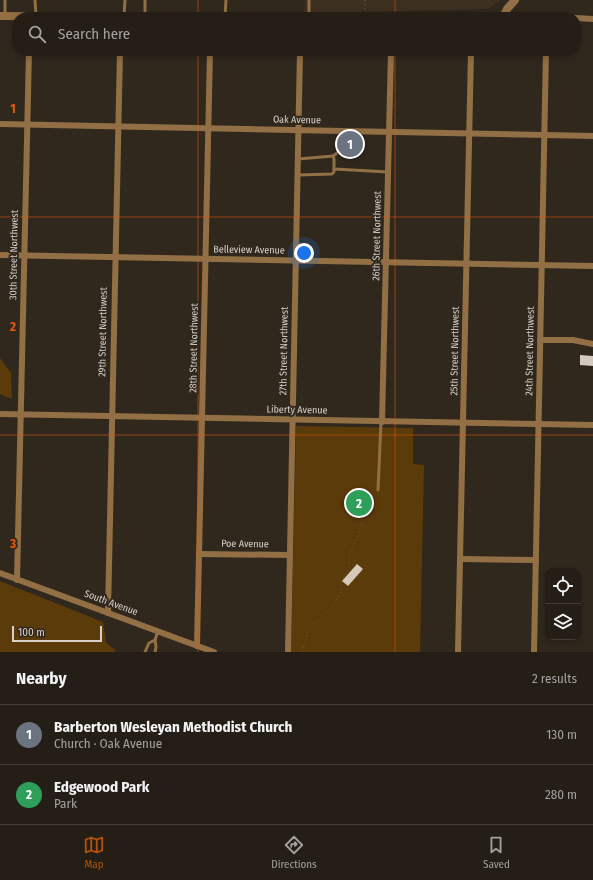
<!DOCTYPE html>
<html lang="en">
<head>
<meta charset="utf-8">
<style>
	body { margin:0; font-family:"Fira Sans Condensed",sans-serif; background:#312b23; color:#f1f3f6 }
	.controls { position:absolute; right:12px; bottom:12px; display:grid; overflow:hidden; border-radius:8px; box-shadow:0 2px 6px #0003 }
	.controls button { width:36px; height:36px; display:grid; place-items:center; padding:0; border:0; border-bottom:1px solid #423c35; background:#251e16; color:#f1f3f6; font:20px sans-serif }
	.scale { position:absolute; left:12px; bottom:10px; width:90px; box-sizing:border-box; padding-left:4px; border:2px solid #d6d0c9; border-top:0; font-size:11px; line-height:14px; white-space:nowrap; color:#d6d0c9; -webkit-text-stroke:3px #31281d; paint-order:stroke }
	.you { position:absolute; left:304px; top:253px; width:14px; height:14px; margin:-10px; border:3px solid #fff; border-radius:50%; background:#1a73e8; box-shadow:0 0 0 6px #1a73e833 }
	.badge { display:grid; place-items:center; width:26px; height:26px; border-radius:50%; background:#b45309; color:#fff; font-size:13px; font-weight:700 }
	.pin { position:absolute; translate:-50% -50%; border:2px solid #fff; box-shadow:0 1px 4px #0006 }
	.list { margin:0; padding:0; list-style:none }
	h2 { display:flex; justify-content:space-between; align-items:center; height:52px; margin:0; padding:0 16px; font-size:17px }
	h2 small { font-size:13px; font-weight:400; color:#a3a2a1 }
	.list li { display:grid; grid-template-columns:26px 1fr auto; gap:12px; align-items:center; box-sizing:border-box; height:60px; padding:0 16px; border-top:1px solid #423c35 }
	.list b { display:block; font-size:15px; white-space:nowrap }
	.list p { margin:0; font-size:13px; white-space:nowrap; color:#a3a2a1 }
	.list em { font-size:13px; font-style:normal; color:#a3a2a1 }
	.icon { flex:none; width:22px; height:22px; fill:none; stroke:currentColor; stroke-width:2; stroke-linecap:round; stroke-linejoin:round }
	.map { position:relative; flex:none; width:593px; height:652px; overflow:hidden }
	.search { position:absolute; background:#251e16; box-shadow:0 2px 6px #0003; left:12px; right:12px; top:12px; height:44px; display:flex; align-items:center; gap:10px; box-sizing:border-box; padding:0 14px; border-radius:16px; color:#a3a2a1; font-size:15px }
	.sheet { height:172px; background:#251e16 }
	nav { display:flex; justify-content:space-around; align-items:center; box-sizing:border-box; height:56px; border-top:1px solid #423c35; background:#251e16; font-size:11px; color:#a3a2a1 }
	nav a { display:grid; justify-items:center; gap:2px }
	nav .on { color:#b45309 }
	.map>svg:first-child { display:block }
	.built { fill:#3e3020 }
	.green { fill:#5c3b0b }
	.building { fill:#d5c9bb }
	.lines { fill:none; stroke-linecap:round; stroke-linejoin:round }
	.path { stroke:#675f55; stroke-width:1; stroke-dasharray:1 3; stroke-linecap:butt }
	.service { stroke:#926f44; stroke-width:3 }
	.minor { stroke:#926f44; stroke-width:6 }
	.tertiary { stroke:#926f44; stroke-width:8 }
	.grid { fill:none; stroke:#e8590c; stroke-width:1; stroke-opacity:0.55 }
	.labels { text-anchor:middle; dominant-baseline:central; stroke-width:4; stroke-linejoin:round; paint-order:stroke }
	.street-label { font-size:10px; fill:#d6d0c9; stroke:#31281d }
	.grid-label { font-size:13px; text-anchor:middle; font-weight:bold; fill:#e8590c; stroke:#31281d; stroke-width:4; stroke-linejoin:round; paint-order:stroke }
</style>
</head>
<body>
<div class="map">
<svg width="593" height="652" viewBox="0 0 593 652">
	<rect width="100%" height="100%" fill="#31281d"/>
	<path class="built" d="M305 0H500L489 9 304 13Z"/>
	<g class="green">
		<path d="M0 358 11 373 12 399 0 394Z"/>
		<path d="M296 426 413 428V464L424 465 420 652H291Z"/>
		<path d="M0 581 103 622 106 643 115 650V652H0Z"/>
	</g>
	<g class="building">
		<path d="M580 355 593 356V366L580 365Z"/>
		<path d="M357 564 363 569 348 586 342 581Z"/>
	</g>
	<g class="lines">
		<g class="path">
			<path d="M365 17V0"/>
			<path d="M302 652 308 631 335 603 341 592V582L348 570 350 556 372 496 375 493"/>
		</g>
		<g class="service">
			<path d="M35 0 36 16"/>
			<path d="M5 16V0"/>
			<path d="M124 16 125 0"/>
			<path d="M145 17V0"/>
			<path d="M225 17 226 0"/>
			<path d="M309 17V0"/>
			<path d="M333 156 345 147 346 131"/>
			<path d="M334 169 388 172"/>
			<path d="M298 175 332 174 334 172V159L333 156 298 159"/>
			<path d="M378 490 381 422"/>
			<path d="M145 652 149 643 155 640"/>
			<path d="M155 652 156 647 155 640 158 631"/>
		</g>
		<g class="minor">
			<path d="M503 17H515"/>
			<path d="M576 18 593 19"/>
			<path d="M0 124 593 136"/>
			<path d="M0 255 593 266"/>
			<path d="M540 340H573L593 344"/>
			<path d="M0 414 593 425"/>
			<path d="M382 422 391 51"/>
			<path d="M199 554 290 555"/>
			<path d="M461 559 536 560"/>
			<path d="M0 573 214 652"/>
			<path d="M17 580 29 51"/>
			<path d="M108 613 120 51"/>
			<path d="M197 646 210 51"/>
			<path d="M288 652 300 51"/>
			<path d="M458 652 471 51"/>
			<path d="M534 652 546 51"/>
		</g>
		<g class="tertiary">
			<path d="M0 16 134 17"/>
			<path d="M476 17H503L507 9 515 0"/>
		</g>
	</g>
	<path class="grid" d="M198 0V17M395 0V17M198 51V652M395 51V652M0 217H593M0 435H593"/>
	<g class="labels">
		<g class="street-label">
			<text transform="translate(297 120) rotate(1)">Oak Avenue</text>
			<text transform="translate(377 236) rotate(-89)">26th Street Northwest</text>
			<text transform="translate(249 250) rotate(1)">Belleview Avenue</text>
			<text transform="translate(14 255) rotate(-89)">30th Street Northwest</text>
			<text transform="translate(103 332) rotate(-89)">29th Street Northwest</text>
			<text transform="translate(194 348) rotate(-89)">28th Street Northwest</text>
			<text transform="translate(284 351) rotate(-89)">27th Street Northwest</text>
			<text transform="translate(455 351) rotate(-89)">25th Street Northwest</text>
			<text transform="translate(530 351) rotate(-89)">24th Street Northwest</text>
			<text transform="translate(297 410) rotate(1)">Liberty Avenue</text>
			<text transform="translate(245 544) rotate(1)">Poe Avenue</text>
			<text transform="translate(111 603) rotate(20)">South Avenue</text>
		</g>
	</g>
	<g class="grid-label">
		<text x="13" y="113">1</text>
		<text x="13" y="331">2</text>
		<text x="13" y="548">3</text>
	</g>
</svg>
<div class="controls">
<button><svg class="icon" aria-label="locate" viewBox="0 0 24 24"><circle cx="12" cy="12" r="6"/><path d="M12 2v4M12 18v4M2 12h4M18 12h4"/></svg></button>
<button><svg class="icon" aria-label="layers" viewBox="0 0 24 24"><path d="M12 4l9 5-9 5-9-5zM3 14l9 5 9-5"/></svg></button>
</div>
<div class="scale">100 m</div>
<div class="you"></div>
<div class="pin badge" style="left:350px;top:144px;background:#6b7280">1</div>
<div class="pin badge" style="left:359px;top:503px;background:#2e9e5b">2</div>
<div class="search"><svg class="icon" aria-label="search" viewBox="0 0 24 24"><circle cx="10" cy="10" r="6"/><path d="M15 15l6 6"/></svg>Search here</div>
</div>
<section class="sheet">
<h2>Nearby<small>2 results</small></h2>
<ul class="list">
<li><span class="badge" style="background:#6b7280">1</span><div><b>Barberton Wesleyan Methodist Church</b><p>Church · Oak Avenue</p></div><em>130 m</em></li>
<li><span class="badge" style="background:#2e9e5b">2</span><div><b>Edgewood Park</b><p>Park</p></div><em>280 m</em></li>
</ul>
</section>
<nav>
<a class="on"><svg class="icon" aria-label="map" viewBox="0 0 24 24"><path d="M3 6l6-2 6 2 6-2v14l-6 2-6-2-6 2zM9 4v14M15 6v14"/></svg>Map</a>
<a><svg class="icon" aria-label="directions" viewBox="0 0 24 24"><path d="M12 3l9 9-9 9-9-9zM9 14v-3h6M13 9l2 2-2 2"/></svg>Directions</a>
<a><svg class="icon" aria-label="saved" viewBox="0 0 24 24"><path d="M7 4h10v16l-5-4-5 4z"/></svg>Saved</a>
</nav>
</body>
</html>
